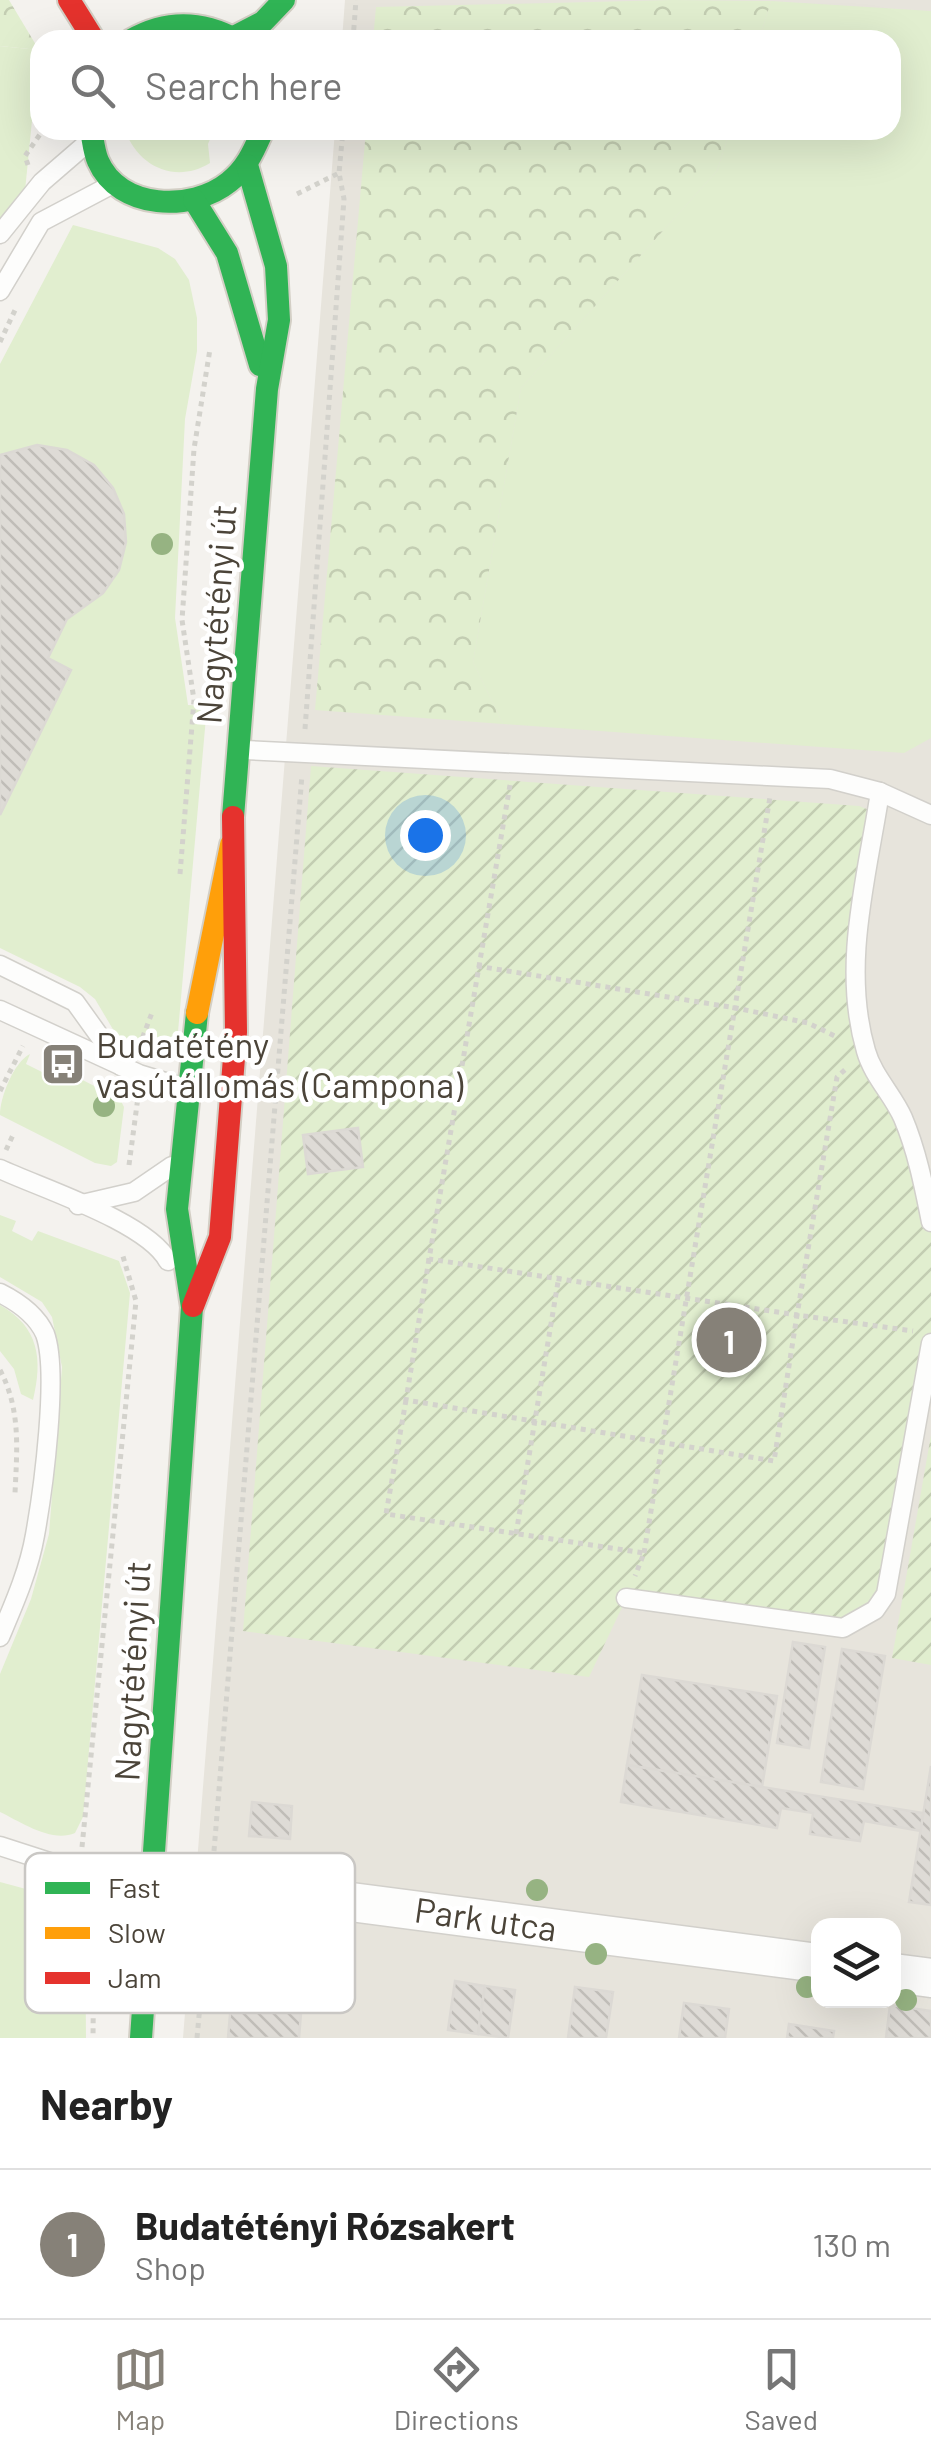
<!DOCTYPE html>
<html lang="en">
<head>
<meta charset="utf-8">
<style>
	body { margin:0; font-family:Barlow,sans-serif; background:#f6f6f6; color:#222 }
	.controls { position:absolute; right:30px; bottom:30px; display:grid; overflow:hidden; border-radius:20px; box-shadow:0 10px 40px #0002 }
	.controls button { width:90px; height:90px; display:grid; place-items:center; padding:0; border:0; border-bottom:2px solid #e0e0e0; background:#fff; color:#222; font:50px sans-serif }
	.you { position:absolute; left:425px; top:835px; width:35px; height:35px; margin:-25px; border:8px solid #fff; border-radius:50%; background:#1a73e8; box-shadow:0 0 0 15px #1a73e833 }
	.badge { display:grid; place-items:center; width:65px; height:65px; border-radius:50%; background:#868178; color:#fff; font-size:32px; font-weight:700 }
	.pin { position:absolute; translate:-50% -50%; border:5px solid #fff; box-shadow:0 2px 10px #0006 }
	.list { margin:0; padding:0; list-style:none }
	h2 { display:flex; justify-content:space-between; align-items:center; height:130px; margin:0; padding:0 40px; font-size:42px }
	h2 small { font-size:32px; font-weight:400; color:#767676 }
	.list li { display:grid; grid-template-columns:65px 1fr auto; gap:30px; align-items:center; box-sizing:border-box; height:150px; padding:0 40px; border-top:2px solid #e0e0e0 }
	.list b { display:block; font-size:38px; white-space:nowrap }
	.list p { margin:0; font-size:32px; white-space:nowrap; color:#767676 }
	.list em { font-size:32px; font-style:normal; color:#767676 }
	.icon { flex:none; width:55px; height:55px; fill:none; stroke:currentColor; stroke-width:2; stroke-linecap:round; stroke-linejoin:round }
	.map { position:relative; flex:none; width:931px; height:2038px; overflow:hidden }
	.search { position:absolute; background:#fff; box-shadow:0 10px 40px #0002; left:30px; right:30px; top:30px; height:110px; display:flex; align-items:center; gap:25px; box-sizing:border-box; padding:0 35px; border-radius:30px; color:#767676; font-size:38px }
	.sheet { height:280px; background:#fff }
	nav { display:flex; justify-content:space-around; align-items:center; box-sizing:border-box; height:140px; border-top:2px solid #e0e0e0; background:#fff; font-size:28px; color:#767676 }
	nav a { display:grid; justify-items:center; gap:5px }
	nav .on { color:#868178 }
	.map>svg:first-child { display:block }
	.residential { fill:#e7e4dc; fill-rule:evenodd }
	.grass { fill:#e1eecf }
	.forest { fill:url(#forest-crowns) }
	.garden { fill:url(#garden-furrows) }
	.building { fill:url(#building-back-hatch); stroke:#dcd9d4; stroke-width:2.5 }
	.lines { fill:none; stroke-linecap:round; stroke-linejoin:round }
	.lane-casing { stroke:#d2d0cb; stroke-width:21 }
	.street-casing { stroke:#d2d0cb; stroke-width:41 }
	.fast-casing { stroke:#d3cfc5; stroke-width:26 }
	.slow-casing { stroke:#d3cfc5; stroke-width:26 }
	.jam-casing { stroke:#d3cfc5; stroke-width:26 }
	.path { stroke:#d3d2cc; stroke-width:5; stroke-dasharray:5 5; stroke-linecap:butt }
	.lane { stroke:#fdfdfc; stroke-width:18 }
	.street { stroke:#fdfdfc; stroke-width:38 }
	.fast { stroke:#30b455; stroke-width:22 }
	.slow { stroke:#ff9f0a; stroke-width:22 }
	.jam { stroke:#e5322d; stroke-width:22 }
	.tree { fill:#96b382 }
	.labels { text-anchor:middle; dominant-baseline:central; stroke-width:9; stroke-linejoin:round; paint-order:stroke }
	.street-label { font-size:35px; fill:#4b4439; stroke:#fff }
	.poi-label { font-size:35px; fill:#4b4439; stroke:#fff; text-anchor:start }
	.key { fill:#fff; stroke:#c9c7c4; stroke-width:2.5 }
	.key-label { font-size:28px; fill:#4b4439 }
</style>
</head>
<body>
<div class="map">
<svg width="931" height="2038" viewBox="0 0 931 2038">
	<defs>
		<pattern id="forest-crowns" width="20" height="18" patternUnits="userSpaceOnUse" patternTransform="scale(2.5)"><rect width="20" height="18" fill="#e1eecf"/><path d="M2 6a3 3 0 1 1 6 0M12 15a3 3 0 1 1 6 0" fill="none" stroke="#c3cdb2"/></pattern>
		<pattern id="garden-furrows" width="10" height="10" patternUnits="userSpaceOnUse" patternTransform="scale(2.5)"><rect width="10" height="10" fill="#e1eecf"/><path d="M-1 1l2-2M0 10L10 0M9 11l2-2" fill="none" stroke="#c3cdb2"/></pattern>
		<pattern id="building-back-hatch" width="6" height="6" patternUnits="userSpaceOnUse" patternTransform="scale(2.5)"><rect width="6" height="6" fill="#dedbd6"/><path d="M-1 5l2 2M0 0l6 6M5-1l2 2" fill="none" stroke="#c0bdb8"/></pattern>
	</defs>
	<rect width="100%" height="100%" fill="#f4f2ee"/>
	<path class="residential" d="M345 0H931V2038H183L335 130H891V40H342ZM818 1926H894V2000H818Z"/>
	<g class="grass">
		<path d="M771 1 931 11V738L904 753 503 724 473 662 521 388 717 171 730 130H891V40H759Z"/>
		<path d="M0 46 39 50 25 191 0 221Z"/>
		<path d="M125 130H214L208 144 210 163C176 184 138 167 125 130Z"/>
		<path d="M73 225 158 248 175 259 189 280 197 318V351L185 419 175 618 188 705 207 706 177 1043 166 1061 127 1053 95 999 80 987 0 948V364Z"/>
		<path d="M30 1054 26 1064 44 1073 49 1063 120 1099 124 1107 117 1162 111 1166 95 1163 0 1115C0 1097 14 1062 30 1054Z"/>
		<path d="M0 1215 16 1221 12 1231 32 1241 38 1231 119 1261 130 1293 83 1817 75 1833C51 1843 21 1822 0 1812V1674L31 1599 49 1534 62 1367 52 1317 42 1302 0 1277Z"/>
		<path d="M0 1305C39 1327 43 1359 33 1400L21 1394 14 1369 0 1351Z"/>
		<path d="M0 1882 63 1899 85 1912 86 2038H0Z"/>
	</g>
	<g class="forest">
		<path d="M0 0H9L39 50 0 46Z"/>
		<path d="M673 0 771 1 759 40H373L376 7Z"/>
		<path d="M366 130H730L717 171 521 388 473 662 503 724 315 710Z"/>
	</g>
	<g class="garden">
		<path d="M311 766 859 806 877 813 854 955 866 1051 902 1115 931 1222V1343L886 1594 861 1621 626 1599 589 1677 243 1631Z"/>
		<path d="M931 1435V1665L892 1658Z"/>
	</g>
	<g class="building">
		<path d="M37 445 67 450 94 465 113 488 124 514 126 542 119 570 103 593 67 619 48 658 71 670 0 815V455Z"/>
		<path d="M358 1128 363 1167 308 1174 303 1135Z"/>
		<path d="M793 1642 825 1647 809 1748 777 1743Z"/>
		<path d="M842 1649 885 1656 863 1789 821 1782Z"/>
		<path d="M642 1675 777 1696 762 1787 627 1765Z"/>
		<path d="M627 1765 923 1813 921 1831 864 1821 860 1841 810 1834 813 1813 781 1808 777 1828 621 1802Z"/>
		<path d="M931 1766V1905L909 1902Z"/>
		<path d="M252 1802 292 1806 290 1839 249 1836Z"/>
		<path d="M236 1945 306 1950 299 2038H228Z"/>
		<path d="M455 1981 485 1986 478 2034 448 2030Z"/>
		<path d="M485 1986 515 1990 508 2038 478 2034Z"/>
		<path d="M575 1987 613 1992 606 2038H568Z"/>
		<path d="M684 2003 729 2009 725 2038H679Z"/>
		<path d="M890 2005 931 2011V2038H886Z"/>
		<path d="M789 2024 834 2031 833 2038H787Z"/>
	</g>
	<g class="lines">
		<g class="lane-casing">
			<g id="lane">
				<path d="M0 234 42 182 86 144"/>
				<path d="M0 291 41 222 111 185"/>
				<path d="M245 750 830 779 880 792 931 815"/>
				<path d="M880 792C867 877 841 966 866 1051 873 1076 893 1095 903 1118 917 1151 924 1187 931 1222"/>
				<path d="M0 965 75 1002 121 1066"/>
				<path d="M0 1010 139 1074 182 1087"/>
				<path d="M0 1169C43 1189 147 1222 168 1261"/>
				<path d="M78 1205 134 1192 172 1166"/>
				<path d="M0 1293C18 1302 37 1316 45 1334 59 1372 43 1491 35 1535 29 1570 14 1604 0 1637"/>
				<path d="M626 1598 843 1628 875 1610 886 1594 931 1343"/>
				<path d="M0 1846 65 1867 146 1875"/>
			</g>
		</g>
		<g class="street-casing">
			<g id="street">
				<path d="M152 1876 818 1963"/>
				<path d="M894 1973 931 1978"/>
			</g>
		</g>
		<g class="fast-casing">
			<g id="fast">
				<path d="M234 37 263 22 284 0"/>
				<path d="M131 40C166 20 202 21 237 40"/>
				<path d="M91 130C93 140 94 152 98 161 119 210 192 212 229 182 247 168 254 150 263 130"/>
				<path d="M194 200 227 253 260 365"/>
				<path d="M233 817 267 389 279 320 276 266 247 165"/>
				<path d="M141 2038 192 1307 177 1209 197 1013"/>
			</g>
		</g>
		<g class="slow-casing">
			<path id="slow" d="M197 1013 231 845"/>
		</g>
		<g class="jam-casing">
			<g id="jam">
				<path d="M69 0 94 40"/>
				<path d="M193 1306 220 1237 236 1032 233 817"/>
			</g>
		</g>
		<g class="path">
			<path d="M322 34 353 39"/>
			<path d="M353 40 356 0"/>
			<path d="M28 165 25 156 43 130"/>
			<path d="M297 194 339 173"/>
			<path d="M0 342 16 308"/>
			<path d="M305 729 344 199 339 173 343 130"/>
			<path d="M510 785 429 1259 797 1315 837 1077 848 1067"/>
			<path d="M180 874 194 700 182 620 194 449 210 349"/>
			<path d="M477 966 736 1008 808 1023 837 1037"/>
			<path d="M139 1047 153 1010"/>
			<path d="M0 1091 23 1046"/>
			<path d="M6 1150 13 1135"/>
			<path d="M129 1165 138 1097"/>
			<path d="M429 1259 406 1400 774 1461 797 1315 913 1331"/>
			<path d="M0 1370C21 1410 17 1449 15 1493"/>
			<path d="M406 1400 386 1514 644 1553 635 1576"/>
			<path d="M516 1534 559 1276"/>
			<path d="M644 1553 770 797"/>
			<path d="M82 1847 136 1301 122 1253"/>
			<path d="M214 1851 302 775"/>
			<path d="M79 1893 92 1909 94 1921 93 2038"/>
			<path d="M197 2038 208 1917"/>
		</g>
		<use href="#lane" class="lane"/>
		<use href="#street" class="street"/>
		<use href="#fast" class="fast"/>
		<use href="#slow" class="slow"/>
		<use href="#jam" class="jam"/>
	</g>
	<g class="tree">
		<circle cx="162" cy="544" r="11"/>
		<circle cx="104" cy="1106" r="11"/>
		<circle cx="537" cy="1890" r="11"/>
		<circle cx="596" cy="1954" r="11"/>
		<circle cx="807" cy="1987" r="11"/>
		<circle cx="906" cy="2000" r="11"/>
	</g>
	<defs>
		<g id="bus-square" transform="scale(2.25)"><rect x="-9" y="-9" width="18" height="18" rx="4" fill="#868178" stroke="#fff"/><path d="M-5-6H5V4H4V6H2V4H-2V6H-4V4H-5ZM-3.5-4V0h7V-4ZM-3.5 1.2v1.5H-2V1.2ZM2 1.2v1.5H3.5V1.2Z" fill="#fff"/></g>
	</defs>
	<g fill-rule="evenodd">
		<use href="#bus-square" x="63" y="1064"/>
	</g>
	<g class="labels">
		<g class="street-label">
			<text transform="translate(215 614) rotate(-86)">Nagytétényi út</text>
			<text transform="translate(131 1671) rotate(-87)">Nagytétényi út</text>
			<text transform="translate(486 1918) rotate(8)">Park utca</text>
		</g>
		<g class="poi-label">
			<text x="96" y="1044">Budatétény<tspan x="96" dy="40">vasútállomás (Campona)</tspan></text>
		</g>
	</g>
	<rect x="25" y="1853" width="330" height="160" rx="15" class="key"/>
	<rect x="45" y="1882" width="45" height="12" fill="#30b455"/>
	<rect x="45" y="1927" width="45" height="12" fill="#ff9f0a"/>
	<rect x="45" y="1972" width="45" height="12" fill="#e5322d"/>
	<g class="key-label">
		<text x="108" y="1898">Fast</text>
		<text x="108" y="1943">Slow</text>
		<text x="108" y="1988">Jam</text>
	</g>
</svg>
<div class="controls">
<button><svg class="icon" aria-label="layers" viewBox="0 0 24 24"><path d="M12 4l9 5-9 5-9-5zM3 14l9 5 9-5"/></svg></button>
</div>
<div class="you"></div>
<div class="pin badge" style="left:729px;top:1340px">1</div>
<div class="search"><svg class="icon" aria-label="search" viewBox="0 0 24 24"><circle cx="10" cy="10" r="6"/><path d="M15 15l6 6"/></svg>Search here</div>
</div>
<section class="sheet">
<h2>Nearby<small></small></h2>
<ul class="list">
<li><span class="badge">1</span><div><b>Budatétényi Rózsakert</b><p>Shop</p></div><em>130 m</em></li>
</ul>
</section>
<nav>
<a class="on"><svg class="icon" aria-label="map" viewBox="0 0 24 24"><path d="M3 6l6-2 6 2 6-2v14l-6 2-6-2-6 2zM9 4v14M15 6v14"/></svg>Map</a>
<a><svg class="icon" aria-label="directions" viewBox="0 0 24 24"><path d="M12 3l9 9-9 9-9-9zM9 14v-3h6M13 9l2 2-2 2"/></svg>Directions</a>
<a><svg class="icon" aria-label="saved" viewBox="0 0 24 24"><path d="M7 4h10v16l-5-4-5 4z"/></svg>Saved</a>
</nav>
</body>
</html>
